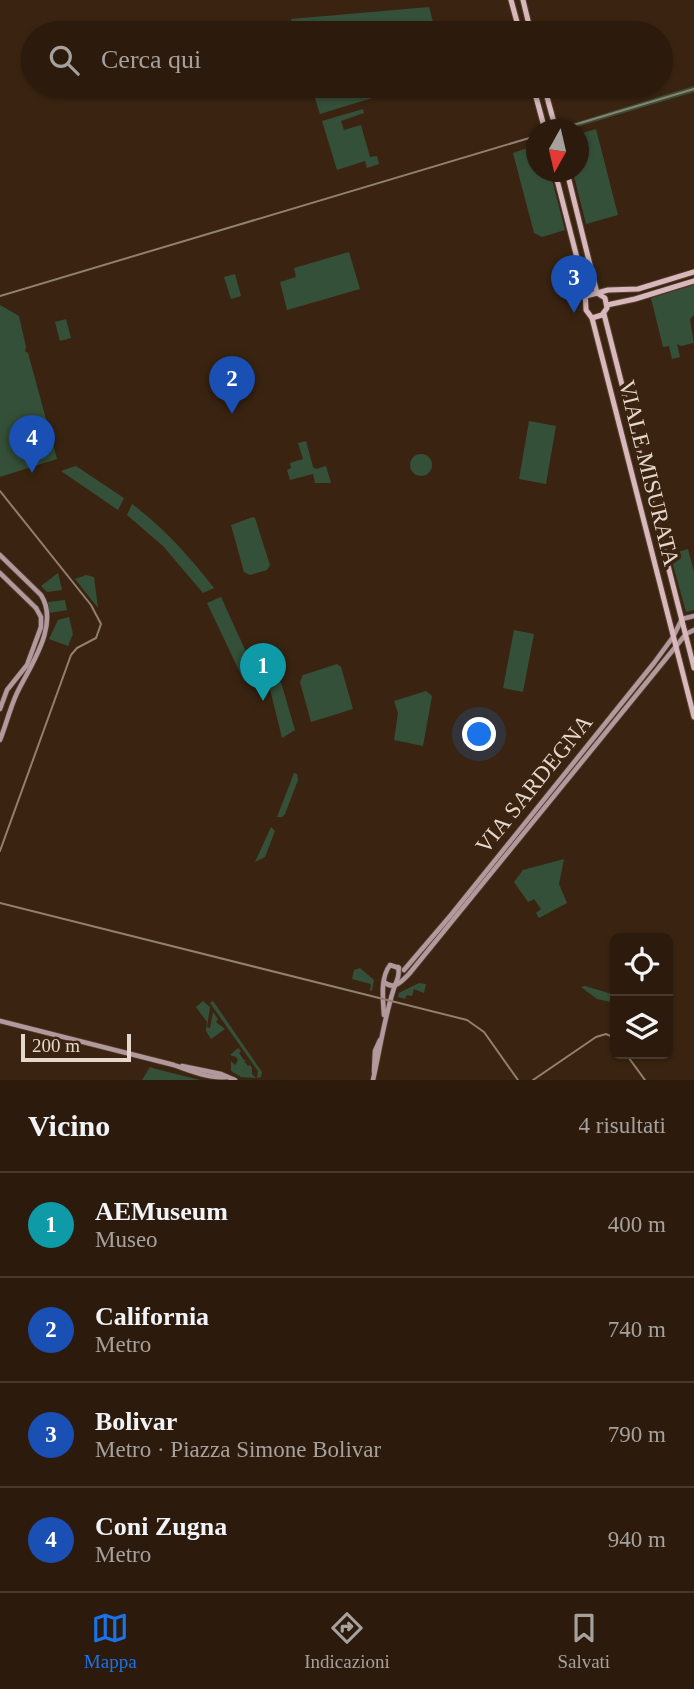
<!DOCTYPE html>
<html lang="it">
<head>
<meta charset="utf-8">
<style>
	body { margin:0; font-family:Georgia,serif; background:#342416; color:#f1f3f6 }
	.controls { position:absolute; right:21px; bottom:21px; display:grid; overflow:hidden; border-radius:10px; box-shadow:0 2px 5px #0004 }
	.controls button { width:63px; height:63px; display:grid; place-items:center; padding:0; border:0; border-bottom:2px solid #48392e; background:#2c1b0d; color:#f1f3f6; font:35px sans-serif }
	.compass { position:absolute; left:526px; top:119px; width:63px; height:63px; border-radius:50%; background:#2c1b0d; box-shadow:0 2px 5px #0004; rotate:188deg }
	.scale { position:absolute; left:21px; bottom:18px; width:110px; box-sizing:border-box; padding-left:7px; border:4px solid #e5d7cb; border-top:0; font-size:19px; line-height:24px; white-space:nowrap; color:#e5d7cb; -webkit-text-stroke:5px #3a2411; paint-order:stroke }
	.you { position:absolute; left:480px; top:735px; width:24px; height:24px; margin:-18px; border:5px solid #fff; border-radius:50%; background:#1a73e8; box-shadow:0 0 0 10px #1a73e833 }
	.badge { display:grid; place-items:center; width:46px; height:46px; border-radius:50%; background:#1a73e8; color:#fff; font-size:23px; font-weight:700 }
	.pin { position:absolute; translate:-50% -58px; filter:drop-shadow(0 2px 4px #0008) }
	.pin::after { content:''; position:absolute; top:37px; width:24px; height:21px; background:inherit; clip-path:polygon(0 0,100% 0,50% 100%) }
	.list { margin:0; padding:0; list-style:none }
	h2 { display:flex; justify-content:space-between; align-items:center; height:91px; margin:0; padding:0 28px; font-size:30px }
	h2 small { font-size:23px; font-weight:400; color:#a6a19d }
	.list li { display:grid; grid-template-columns:46px 1fr auto; gap:21px; align-items:center; box-sizing:border-box; height:105px; padding:0 28px; border-top:2px solid #48392e }
	.list b { display:block; font-size:26px; white-space:nowrap }
	.list p { margin:0; font-size:23px; white-space:nowrap; color:#a6a19d }
	.list em { font-size:23px; font-style:normal; color:#a6a19d }
	.icon { flex:none; width:38px; height:38px; fill:none; stroke:currentColor; stroke-width:2; stroke-linecap:round; stroke-linejoin:round }
	.map { position:relative; flex:none; width:694px; height:1080px; overflow:hidden }
	.search { position:absolute; background:#2c1b0d; box-shadow:0 2px 5px #0004; left:21px; right:21px; top:21px; height:77px; display:flex; align-items:center; gap:18px; box-sizing:border-box; padding:0 24px; border-radius:38px; color:#a6a19d; font-size:26px }
	.sheet { height:511px; background:#2c1b0d }
	nav { display:flex; justify-content:space-around; align-items:center; box-sizing:border-box; height:98px; border-top:2px solid #48392e; background:#2c1b0d; font-size:19px; color:#a6a19d }
	nav a { display:grid; justify-items:center; gap:4px }
	nav .on { color:#1a73e8 }
	.map>svg:first-child { display:block }
	.green { fill:#355038 }
	.lines { fill:none; stroke-linecap:round; stroke-linejoin:round }
	.secondary-casing { stroke:#55412f; stroke-width:6 }
	.primary-casing { stroke:#55412f; stroke-width:7 }
	.secondary { stroke:#b2999d; stroke-width:4.5 }
	.primary { stroke:#d9b8bd; stroke-width:5 }
	.tram { stroke:#917f6f; stroke-width:2 }
	.labels { text-anchor:middle; dominant-baseline:central; stroke-width:7; stroke-linejoin:round; paint-order:stroke }
	.street-label { font-size:23px; fill:#e5d7cb; stroke:#3a2411 }
</style>
</head>
<body>
<div class="map">
<svg width="694" height="1080" viewBox="0 0 694 1080">
	<rect width="100%" height="100%" fill="#3a2411"/>
	<g class="green">
		<path d="M429 7 436 33H295L291 19Z"/>
		<path d="M311 86H411L320 114Z"/>
		<path d="M694 86V92L570 129H562L561 127Z"/>
		<path d="M363 109 364 113 341 121 344 130 361 125 370 157 377 156 379 164 367 168 365 161 337 170 322 121Z"/>
		<path d="M596 129 618 215 586 224 573 172H578L579 134Z"/>
		<path d="M536 145V172H550L565 230 542 237 534 233 513 153Z"/>
		<path d="M349 252 360 289 287 310 280 282 296 277 294 268Z"/>
		<path d="M235 274 241 296 231 299 224 277Z"/>
		<path d="M694 285V315L690 319 694 345 693 343 681 346 677 344 680 357 672 359 669 346 663 347 651 298Z"/>
		<path d="M0 305 19 316 26 347 25 351 28 353 57 459 0 477Z"/>
		<path d="M66 319 71 338 60 341 55 322Z"/>
		<path d="M529 421 556 426 546 484 519 479Z"/>
		<path d="M306 441 313 467 316 469 326 466 331 483H315L313 474 290 480 287 470 291 468 290 463 303 459 298 443Z"/>
		<circle cx="421" cy="465" r="11"/>
		<path d="M76 466 124 498 118 510 61 471Z"/>
		<path d="M132 504C164 528 189 556 214 588L203 593 163 546 127 515Z"/>
		<path d="M253 517 255 518 270 565 267 570 250 575 244 572 231 525Z"/>
		<path d="M688 549 694 572V610L686 612 670 554Z"/>
		<path d="M58 573 62 590 47 592 41 586Z"/>
		<path d="M86 575 94 577 98 608 75 579Z"/>
		<path d="M221 597 257 676 244 681 207 603Z"/>
		<path d="M65 600 67 610 49 613 48 602Z"/>
		<path d="M69 617 73 634 68 646 49 639 58 620Z"/>
		<path d="M514 630 534 634 523 692 503 688Z"/>
		<path d="M337 664 341 667 353 709 311 722 300 682 303 675Z"/>
		<path d="M281 682 295 730 282 738 269 685Z"/>
		<path d="M426 691 432 696 423 746 394 740 398 713 394 701Z"/>
		<path d="M294 773 297 774 298 780 285 814 282 817H277Z"/>
		<path d="M271 827 275 831 265 857 255 862Z"/>
		<path d="M564 859 559 884 567 903 539 918 536 913 541 909 534 899 528 902 514 882 523 870Z"/>
		<path d="M360 968 374 980 372 991 370 990 371 984 352 979 354 970Z"/>
		<path d="M419 983 426 984 424 993 414 989 412 996 407 995 405 999 398 997 399 993Z"/>
		<path d="M585 986 615 995V1003L597 999 581 987Z"/>
		<path d="M203 1001 210 1007 207 1027 210 1028 213 1012 218 1019 216 1022 225 1029 211 1039 206 1031 207 1022 196 1007Z"/>
		<path d="M213 1001 262 1072 261 1077 257 1078 258 1071 210 1003Z"/>
		<path d="M238 1048 241 1051 239 1053 244 1060H247L244 1061 248 1066 250 1065 252 1068V1074L256 1078 241 1077 231 1071V1061L235 1065 238 1060 236 1057 230 1055Z"/>
		<path d="M150 1067 156 1069 200 1080H142Z"/>
	</g>
	<g class="lines">
		<g class="secondary-casing">
			<g id="secondary">
				<path d="M0 555 41 595C60 625 30 666 17 693 10 708 6 725 0 740"/>
				<path d="M0 573 36 608"/>
				<path d="M0 709 7 690 27 665 41 627V617L36 608"/>
				<path d="M404 970 451 915 654 663 673 637 682 619 694 616"/>
				<path d="M384 982C394 991 402 981 409 974L686 634 694 630"/>
				<path d="M384 1015C383 999 380 978 390 965L399 968"/>
				<path d="M0 1021 174 1065C190 1071 210 1079 227 1077"/>
				<path d="M182 1066 221 1074 235 1080"/>
				<path d="M374 1072 375 1051 380 1040"/>
				<path d="M373 1080C380 1049 384 1019 394 988 397 980 400 975 398 967"/>
			</g>
		</g>
		<g class="primary-casing">
			<g id="primary">
				<path d="M511 0 520 33"/>
				<path d="M523 0 531 33"/>
				<path d="M533 86 545 130"/>
				<path d="M544 86 556 130"/>
				<path d="M555 172 585 289 586 310 592 318 602 315 607 308 605 298 597 293"/>
				<path d="M567 172 597 293"/>
				<path d="M586 296 608 290 638 289 694 272"/>
				<path d="M607 305 635 299 694 281"/>
				<path d="M604 314 694 668"/>
				<path d="M592 318 694 717"/>
			</g>
		</g>
		<use href="#secondary" class="secondary"/>
		<use href="#primary" class="primary"/>
		<g class="tram">
			<path d="M557 130 694 89"/>
			<path d="M0 296 536 136"/>
			<path d="M0 491 91 605 101 624 96 638 77 648 71 655 0 851"/>
			<path d="M0 903 467 1020 484 1032 518 1080"/>
			<path d="M626 1054 645 1080"/>
			<path d="M533 1080 596 1037 606 1034 615 1038"/>
		</g>
	</g>
	<g class="labels">
		<g class="street-label">
			<text transform="translate(649 473) rotate(76)">VIALE MISURATA</text>
			<text transform="translate(534 784) rotate(-51)">VIA SARDEGNA</text>
		</g>
	</g>
</svg>
<div class="controls">
<button><svg class="icon" aria-label="locate" viewBox="0 0 24 24"><circle cx="12" cy="12" r="6"/><path d="M12 2v4M12 18v4M2 12h4M18 12h4"/></svg></button>
<button><svg class="icon" aria-label="layers" viewBox="0 0 24 24"><path d="M12 4l9 5-9 5-9-5zM3 14l9 5 9-5"/></svg></button>
</div>
<svg class="compass" viewBox="-18 -18 36 36"><path d="M0-13l5 13h-10z" fill="#e53935"/><path d="M0 13l5-13h-10z" fill="#a6a19d"/></svg>
<div class="scale">200 m</div>
<div class="you"></div>
<div class="pin badge" style="left:263px;top:701px;background:#0f9aa8">1</div>
<div class="pin badge" style="left:232px;top:414px;background:#1a4fb4">2</div>
<div class="pin badge" style="left:574px;top:313px;background:#1a4fb4">3</div>
<div class="pin badge" style="left:32px;top:473px;background:#1a4fb4">4</div>
<div class="search"><svg class="icon" aria-label="search" viewBox="0 0 24 24"><circle cx="10" cy="10" r="6"/><path d="M15 15l6 6"/></svg>Cerca qui</div>
</div>
<section class="sheet">
<h2>Vicino<small>4 risultati</small></h2>
<ul class="list">
<li><span class="badge" style="background:#0f9aa8">1</span><div><b>AEMuseum</b><p>Museo</p></div><em>400 m</em></li>
<li><span class="badge" style="background:#1a4fb4">2</span><div><b>California</b><p>Metro</p></div><em>740 m</em></li>
<li><span class="badge" style="background:#1a4fb4">3</span><div><b>Bolivar</b><p>Metro · Piazza Simone Bolivar</p></div><em>790 m</em></li>
<li><span class="badge" style="background:#1a4fb4">4</span><div><b>Coni Zugna</b><p>Metro</p></div><em>940 m</em></li>
</ul>
</section>
<nav>
<a class="on"><svg class="icon" aria-label="map" viewBox="0 0 24 24"><path d="M3 6l6-2 6 2 6-2v14l-6 2-6-2-6 2zM9 4v14M15 6v14"/></svg>Mappa</a>
<a><svg class="icon" aria-label="directions" viewBox="0 0 24 24"><path d="M12 3l9 9-9 9-9-9zM9 14v-3h6M13 9l2 2-2 2"/></svg>Indicazioni</a>
<a><svg class="icon" aria-label="saved" viewBox="0 0 24 24"><path d="M7 4h10v16l-5-4-5 4z"/></svg>Salvati</a>
</nav>
</body>
</html>
